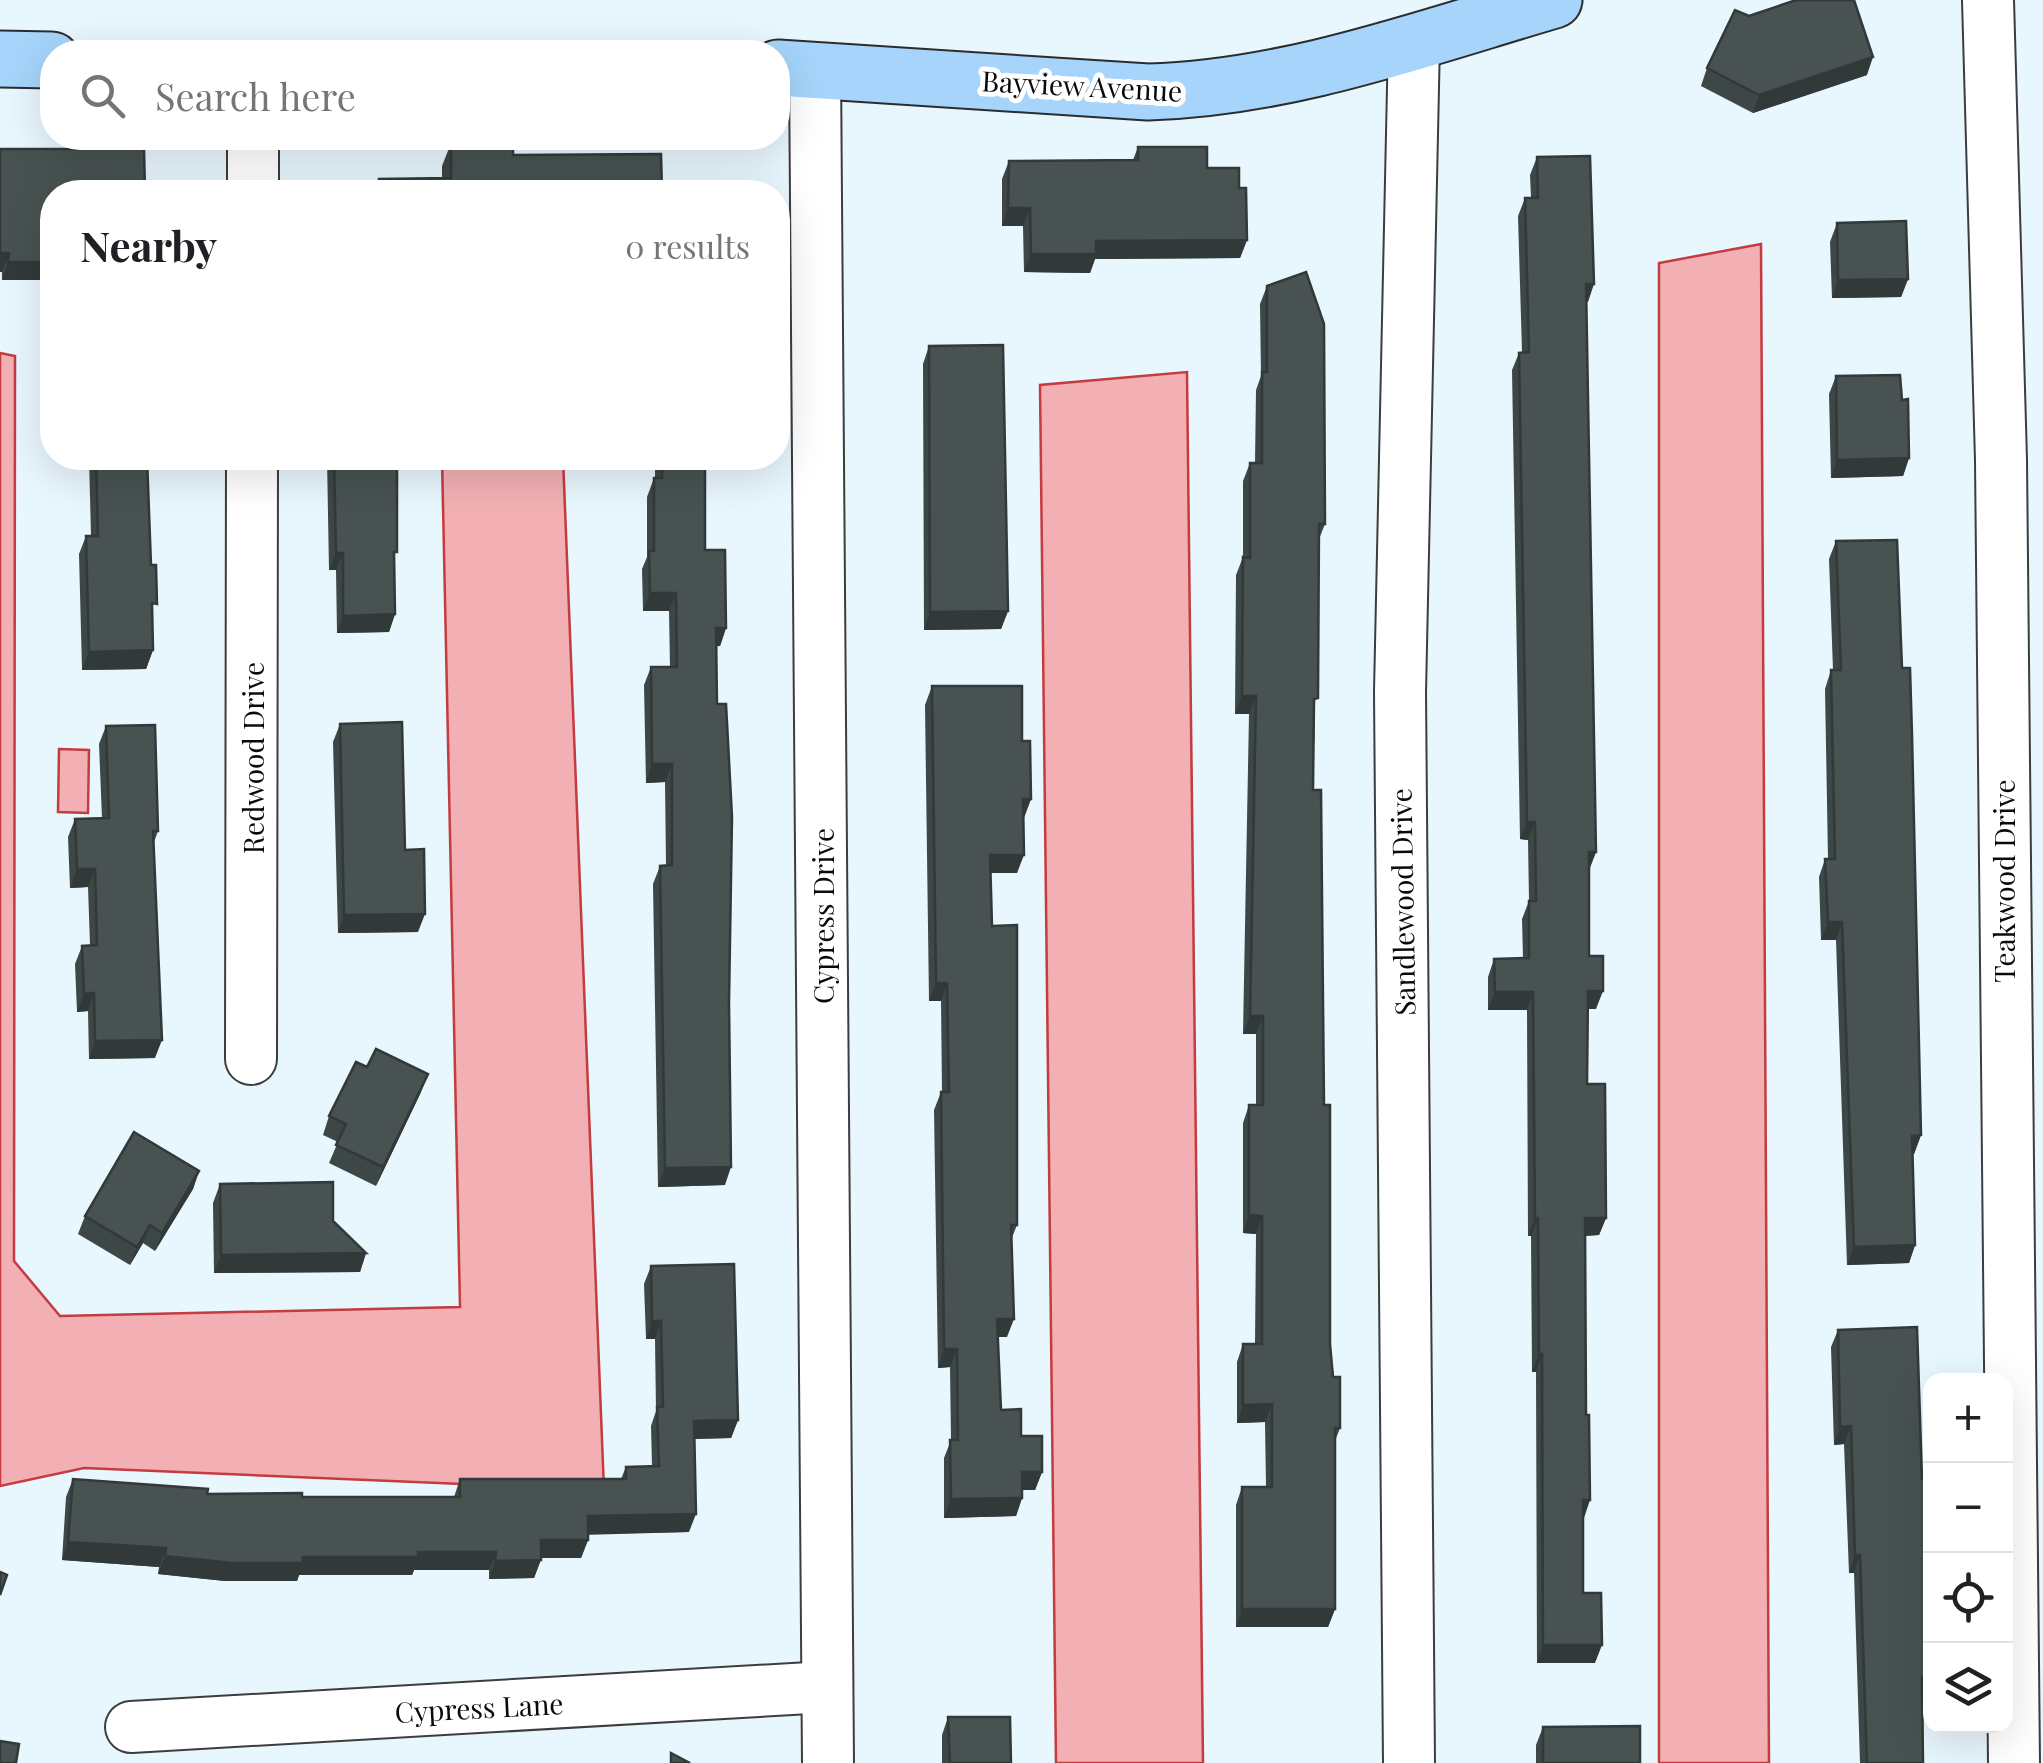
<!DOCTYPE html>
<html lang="en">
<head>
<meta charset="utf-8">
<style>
	body { margin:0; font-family:"Playfair Display",serif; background:#f6f6f6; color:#202124 }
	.controls { position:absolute; right:30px; bottom:30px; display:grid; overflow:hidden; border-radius:20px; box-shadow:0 10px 40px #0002 }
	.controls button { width:90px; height:90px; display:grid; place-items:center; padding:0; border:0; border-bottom:2px solid #e0e0e0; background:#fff; color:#202124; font:50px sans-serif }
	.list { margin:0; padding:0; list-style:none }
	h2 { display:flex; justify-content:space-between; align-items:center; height:130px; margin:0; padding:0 40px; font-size:42px }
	h2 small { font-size:32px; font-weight:400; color:#757577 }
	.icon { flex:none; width:55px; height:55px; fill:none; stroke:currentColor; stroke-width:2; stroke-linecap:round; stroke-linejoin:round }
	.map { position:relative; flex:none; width:2043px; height:1763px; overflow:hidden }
	.search { position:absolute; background:#fff; box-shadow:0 10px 40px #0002; left:40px; top:40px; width:750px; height:110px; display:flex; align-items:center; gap:25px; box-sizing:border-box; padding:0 35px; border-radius:40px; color:#757577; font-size:38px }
	.panel { position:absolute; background:#fff; box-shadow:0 10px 40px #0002; left:40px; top:180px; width:750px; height:290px; border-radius:40px }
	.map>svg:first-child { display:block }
	.water { fill:#f2b0b4; stroke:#c43b40; stroke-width:2.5 }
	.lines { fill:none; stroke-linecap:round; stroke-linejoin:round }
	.minor-casing { stroke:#3d3d3d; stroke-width:54 }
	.secondary-casing { stroke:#2c2c2c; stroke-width:59 }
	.minor { stroke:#fff; stroke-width:50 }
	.secondary { stroke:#a6d4fa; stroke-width:55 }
	.wall { fill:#3d4746 }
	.shaded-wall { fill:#323939 }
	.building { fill:#475251; stroke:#323939; stroke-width:2.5 }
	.labels { text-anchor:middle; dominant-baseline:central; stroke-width:10; stroke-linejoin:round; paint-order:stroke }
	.street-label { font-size:28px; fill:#0a0a0a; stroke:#fff }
</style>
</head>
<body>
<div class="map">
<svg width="2043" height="1763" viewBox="0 0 2043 1763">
	<rect width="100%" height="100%" fill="#e8f6fe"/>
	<g class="water">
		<path d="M1761 244 1769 1763H1659V263Z"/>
		<path d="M0 353 15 356 14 1261 60 1316 460 1307 442 458H563L604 1490 84 1468 0 1486Z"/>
		<path d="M1187 372 1203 1763H1056L1040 385Z"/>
		<path d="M59 749 89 750 88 813 58 812Z"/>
	</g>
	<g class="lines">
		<g class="minor-casing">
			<g id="minor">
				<path d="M1988 0 2001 460 2014 1763"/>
				<path d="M815 69 828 1763"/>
				<path d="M253 192V138"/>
				<path d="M251 1059 252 458"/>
				<path d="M131 1727 827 1687"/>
				<path d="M1409 1763 1400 692 1414 41"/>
			</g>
		</g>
		<g class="secondary-casing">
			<g id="secondary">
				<path d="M0 59 52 60"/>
				<path d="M778 68 1148 92C1288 88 1421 39 1554 0"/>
			</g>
		</g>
		<use href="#minor" class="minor"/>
		<use href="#secondary" class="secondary"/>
	</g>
	<g class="wall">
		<path d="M1707 68 1867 75 1753 113 1701 86Z"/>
		<path d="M451 143 513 155 662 192H374L379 179 442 178V166Z"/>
		<path d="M1138 147 1207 168 1239 188 1247 240 1240 258 1095 259 1090 273 1024 272 1023 226H1002V179L1009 161 1133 160Z"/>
		<path d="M0 149 52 192V280H2Z"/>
		<path d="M1537 157 1588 302H1586L1596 852 1589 870V956L1596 1009H1588L1587 1084 1606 1218 1599 1235 1585 1236 1583 1593 1595 1663H1537L1536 1372H1532L1531 1236H1528L1527 1010H1488V977L1494 959 1523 958 1522 919 1529 901 1528 840 1520 839 1512 370 1519 353 1522 352 1518 216 1525 198H1531L1530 175Z"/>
		<path d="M1837 223 1908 279 1901 297 1832 298 1830 242Z"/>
		<path d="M1267 286 1325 524 1319 539 1313 790 1324 1105 1330 1344 1340 1428 1335 1441V1609L1328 1627H1236V1505L1242 1487H1266L1265 1422 1237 1423V1362L1243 1344H1255L1256 1234 1243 1233V1123L1249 1105H1256V1034H1243L1249 714H1235L1236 575 1243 557V481L1250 463H1255L1256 390 1261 376 1260 304Z"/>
		<path d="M929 346 1008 611 1001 629 924 630 923 364Z"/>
		<path d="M1836 376 1902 400 1909 458 1903 476 1831 478 1829 394Z"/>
		<path d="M89 458H147L153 650 146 669 82 670 79 554 86 536H91Z"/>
		<path d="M327 458H397L394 559 395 614 389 632 337 633 336 570H329Z"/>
		<path d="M655 458H705V550L726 628 720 646H716L725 1185 658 1187 653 884 660 866 666 865 665 782 646 783 644 685 651 667H670L669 611H643L642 569 647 557V497L654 478H655Z"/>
		<path d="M1836 541 1921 1135 1914 1154H1912L1915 1245 1909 1263 1847 1265 1836 940H1821L1819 877 1825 859H1828L1825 689 1831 670H1833L1829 559Z"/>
		<path d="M932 686 1022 741 1031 799 1023 818 1017 873H991L992 926 1017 1225 1011 1240 1007 1337H998L1001 1410 1021 1436 1042 1472 1035 1490H1022V1498L1016 1516 944 1518V1458L951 1440 950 1367 938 1368 934 1110 941 1092H942L941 1001H929L925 705Z"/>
		<path d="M340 724 405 850 418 932 338 933 333 742Z"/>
		<path d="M106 726 158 831 153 845 155 1058 89 1059 88 1011 77 1012 75 964 82 946 90 945 88 887 70 888 68 837 75 819 102 818 99 744Z"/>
		<path d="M421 1092 376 1186 329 1163 338 1142 323 1135 329 1116Z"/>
		<path d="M199 1171 193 1189 155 1251 143 1243 130 1265 78 1234 85 1216Z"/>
		<path d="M220 1184 333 1221 366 1253 360 1272 214 1273 213 1203Z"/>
		<path d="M651 1266 738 1420 731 1438 694 1439 689 1532 588 1534V1540L581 1558H541L534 1578 489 1579V1570H414L412 1575H299L297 1581H225L158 1574 159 1567 62 1560 66 1497 73 1479 207 1494 302 1497H454L460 1479H621L626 1467 652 1466 651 1426 656 1411 655 1339H646L644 1284Z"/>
		<path d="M1838 1330 1922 1479 1928 1552 1925 1562 1922 1695 1923 1763H1860L1854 1573H1849L1844 1444 1834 1445 1831 1347Z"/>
		<path d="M948 1717 1011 1763H942V1735Z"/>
		<path d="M1543 1727 1640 1763H1536V1745Z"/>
	</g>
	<g class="shaded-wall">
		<path d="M1873 57 1867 75 1753 113 1759 95Z"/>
		<path d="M1008 208H1030L1023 226H1002Z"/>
		<path d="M1247 240 1240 258 1095 259 1090 273 1024 272 1031 254 1096 241Z"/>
		<path d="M0 253H9L2 272H0Z"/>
		<path d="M8 262H52V280H2Z"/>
		<path d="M1908 279 1901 297 1832 298 1838 280Z"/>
		<path d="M1586 284H1594L1588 302H1579Z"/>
		<path d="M1909 458 1903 476 1831 478 1837 460Z"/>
		<path d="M336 553H343L336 570H329Z"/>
		<path d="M650 593H676L669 611H643Z"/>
		<path d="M1008 611 1001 629 924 630 930 612Z"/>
		<path d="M395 614 389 632 337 633 343 616Z"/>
		<path d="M716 628H726L720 646 709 647Z"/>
		<path d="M153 650 146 669 82 670 89 652Z"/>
		<path d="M1242 696H1256L1249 714H1235Z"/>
		<path d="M652 764H672L665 782 646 783Z"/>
		<path d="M1023 799H1031L1024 818 1016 817Z"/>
		<path d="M1527 822H1535L1528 840 1520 839Z"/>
		<path d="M1589 852H1596L1589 870Z"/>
		<path d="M990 855H1024L1017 873H984Z"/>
		<path d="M77 869H95L88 887 70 888Z"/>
		<path d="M425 914 418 932 338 933 344 915Z"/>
		<path d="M1828 922H1842L1836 940H1821Z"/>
		<path d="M936 983H947L941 1001H929Z"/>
		<path d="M1588 991H1603L1596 1009H1581Z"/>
		<path d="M1495 992H1533L1527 1010H1488Z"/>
		<path d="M94 993 88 1011 77 1012 84 994Z"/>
		<path d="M1250 1016H1263L1256 1034H1243Z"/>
		<path d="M162 1040 155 1058 89 1059 95 1041Z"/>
		<path d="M428 1074 421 1092 376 1186 383 1167Z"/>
		<path d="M1921 1135 1914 1154H1905L1912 1136Z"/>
		<path d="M731 1167 725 1185 658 1187 665 1168Z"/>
		<path d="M199 1171 193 1189 155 1251 162 1233Z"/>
		<path d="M1249 1215 1262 1216 1256 1234 1243 1233Z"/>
		<path d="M1535 1218H1538L1531 1236H1528Z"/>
		<path d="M1585 1218H1606L1599 1235 1579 1236Z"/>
		<path d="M150 1225 143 1243 130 1265 137 1247Z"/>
		<path d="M1915 1245 1909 1263 1847 1265 1854 1247Z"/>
		<path d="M366 1253 360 1272 214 1273 221 1255Z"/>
		<path d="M997 1319H1014L1007 1337H990Z"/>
		<path d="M652 1321H661L655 1339H646Z"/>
		<path d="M944 1349H957L950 1367 938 1368Z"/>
		<path d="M1539 1354H1542L1536 1372H1532Z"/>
		<path d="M1272 1404 1265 1422 1237 1423 1243 1405Z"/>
		<path d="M738 1420 731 1438 687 1439 694 1421Z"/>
		<path d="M1851 1426 1844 1444 1834 1445 1840 1427Z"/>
		<path d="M1022 1472H1042L1035 1490H1015Z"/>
		<path d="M1022 1498 1016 1516 944 1518 951 1499Z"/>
		<path d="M1583 1500H1590L1584 1518H1577Z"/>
		<path d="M696 1514 689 1532 581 1535 588 1516Z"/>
		<path d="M541 1540H588L581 1558H534Z"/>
		<path d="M68 1542 166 1548 159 1567 62 1560Z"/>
		<path d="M418 1552H496L489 1570H414L412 1575H299L297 1581H225L158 1574 165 1556 303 1557Z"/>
		<path d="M1855 1555H1860L1854 1573H1849Z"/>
		<path d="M541 1560 534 1578 489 1579 495 1561Z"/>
		<path d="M1242 1609H1335L1328 1627H1236Z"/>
		<path d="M1543 1645H1602L1595 1663H1537Z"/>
		<path d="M1922 1677H1930L1923 1695H1915Z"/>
	</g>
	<g class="building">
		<path d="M1796 0H1854L1873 57 1759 95 1707 68 1735 10 1749 16Z"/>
		<path d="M513 142V155L661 154 662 192H379V179L451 178V143Z"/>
		<path d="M1138 147H1207V168H1239V188H1246L1247 240 1096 241V254H1031L1030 208H1008L1009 161 1138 160Z"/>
		<path d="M0 149H144L145 192H52V262H8L9 253H0Z"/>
		<path d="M1590 156 1594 284H1586L1596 852H1589V956H1603V991H1588L1587 1084H1605L1606 1218H1585L1586 1415H1589L1590 1500H1583V1593H1601L1602 1645H1543L1542 1354H1539L1538 1218H1535L1533 992H1495L1494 959 1529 958V901H1536L1535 822H1527L1519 353 1529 352 1525 198H1538L1537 157Z"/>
		<path d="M1906 221 1908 279 1838 280 1837 223Z"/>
		<path d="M1306 272 1324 324 1325 524H1319L1318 698 1314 699 1313 790H1321L1324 1105H1330V1344L1333 1377H1340V1428H1335V1609H1242V1487H1272V1404L1243 1405V1344H1262V1216L1249 1215V1105H1263V1016H1250L1256 696H1242L1243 557 1250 558V463H1262V372H1267V286Z"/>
		<path d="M1003 345 1008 611 930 612 929 346Z"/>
		<path d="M1900 375 1902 400 1908 399 1909 458 1837 460 1836 376Z"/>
		<path d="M96 458H147L151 565H156L157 604 152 603 153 650 89 652 86 536H98Z"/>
		<path d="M334 458H397V552H394L395 614 343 616V553H336Z"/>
		<path d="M662 458H705V550H725L726 628H716L717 704H726L732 817 729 1003 731 1167 665 1168 660 866 672 865V764H652L651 667H677L676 593H650L649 551H654V478H662Z"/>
		<path d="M1897 540 1902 668H1910L1912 735 1921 1135 1912 1136 1915 1245 1854 1247 1842 922H1828L1825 859H1835L1831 670H1841L1836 541Z"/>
		<path d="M932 686H1022V741H1030L1031 799H1023L1024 855H990L992 926 1017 925V1225H1011L1014 1319H997L1001 1410 1021 1409V1436H1042V1472H1022V1498L951 1499 950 1440H958L957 1349H944L941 1092H949L947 983H936Z"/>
		<path d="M402 722 405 850 424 849 425 914 344 915 340 724Z"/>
		<path d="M155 725 158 831H153L162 1040 95 1041 94 993 84 994 82 946 97 945 95 869H77L75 819 109 818 106 726Z"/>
		<path d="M376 1049 428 1074 383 1167 336 1145 346 1124 329 1116 356 1062 367 1067Z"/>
		<path d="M134 1132 199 1171 162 1233 150 1225 137 1247 85 1216Z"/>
		<path d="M333 1182V1221L366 1253 221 1255 220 1184Z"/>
		<path d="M734 1264 738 1420 694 1421 696 1514 588 1516V1540H541V1560L495 1561 496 1552H418V1557H303V1563H232L165 1556 166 1548 68 1542 73 1479 208 1489 207 1494 302 1493V1497H460V1479H626V1467L659 1466 657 1407H663L661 1321H652L651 1266Z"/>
		<path d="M1917 1327 1922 1479H1926L1928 1552 1925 1553 1930 1677H1922L1923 1763H1867L1860 1555H1855L1851 1426 1840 1427 1838 1330Z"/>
		<path d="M0 1572 7 1575 0 1595Z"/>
		<path d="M948 1717H1010L1011 1763H950Z"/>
		<path d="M1640 1726V1763H1543V1727Z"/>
		<path d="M0 1741 19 1744 16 1763H0Z"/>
		<path d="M671 1753 690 1763H671Z"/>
	</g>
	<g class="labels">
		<g class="street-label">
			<text transform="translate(1082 85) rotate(3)">Bayview Avenue</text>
			<text transform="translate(252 758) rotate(-90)">Redwood Drive</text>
			<text transform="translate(2003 881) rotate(-90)">Teakwood Drive</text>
			<text transform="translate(1402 902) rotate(-91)">Sandlewood Drive</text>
			<text transform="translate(822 916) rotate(-90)">Cypress Drive</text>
			<text transform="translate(479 1707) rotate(-3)">Cypress Lane</text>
		</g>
	</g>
</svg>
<div class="controls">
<button>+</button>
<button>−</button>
<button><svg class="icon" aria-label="locate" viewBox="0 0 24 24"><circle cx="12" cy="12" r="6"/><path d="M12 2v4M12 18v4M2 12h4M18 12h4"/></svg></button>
<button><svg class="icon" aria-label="layers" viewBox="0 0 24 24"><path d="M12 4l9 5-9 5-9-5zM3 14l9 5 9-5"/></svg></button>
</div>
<div class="search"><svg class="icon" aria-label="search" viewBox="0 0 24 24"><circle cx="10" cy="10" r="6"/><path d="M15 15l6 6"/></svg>Search here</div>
<section class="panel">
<h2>Nearby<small>0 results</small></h2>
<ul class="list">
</ul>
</section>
</div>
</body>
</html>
